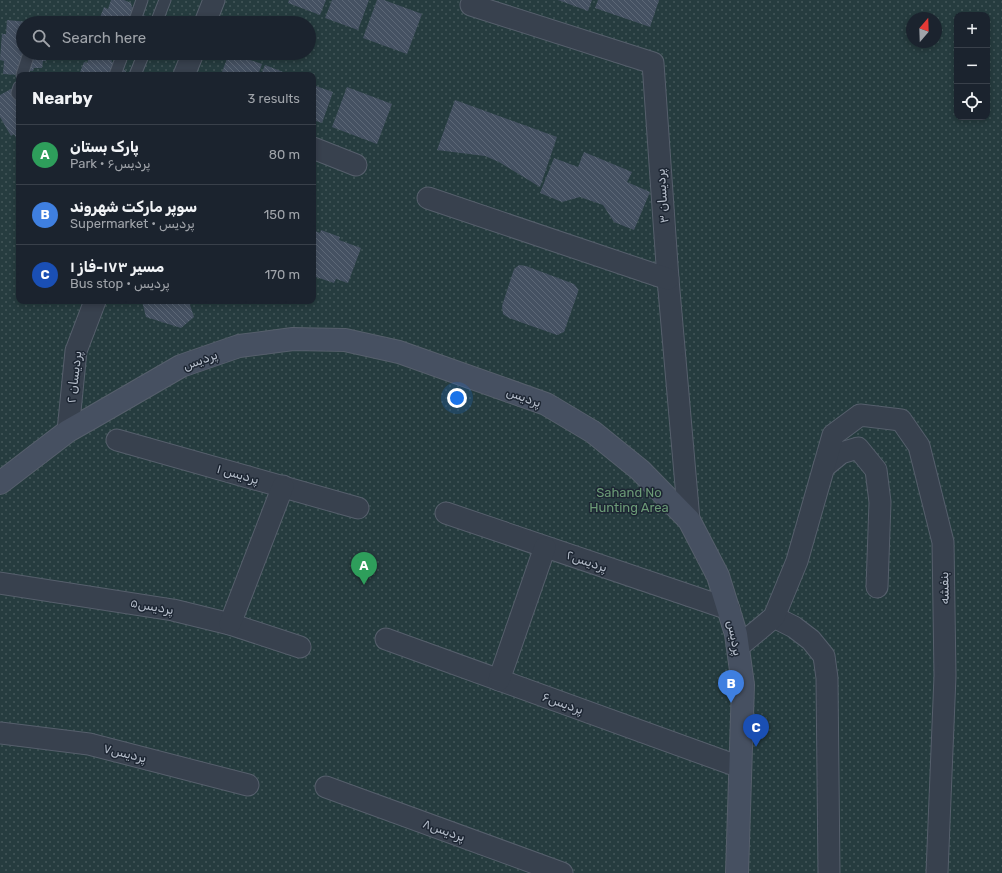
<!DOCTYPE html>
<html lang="en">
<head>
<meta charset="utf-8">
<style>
	body { margin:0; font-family:Rubik,Vazirmatn,sans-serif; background:#282f3a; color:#f1f3f6 }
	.controls { position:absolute; right:12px; top:12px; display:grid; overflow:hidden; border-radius:8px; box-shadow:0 2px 6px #0003 }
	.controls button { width:36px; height:36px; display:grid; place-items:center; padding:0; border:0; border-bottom:1px solid #39404a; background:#1b232e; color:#f1f3f6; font:20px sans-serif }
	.compass { position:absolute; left:906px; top:12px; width:36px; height:36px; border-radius:50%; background:#1b232e; box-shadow:0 2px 6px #0003; rotate:19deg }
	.you { position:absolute; left:457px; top:398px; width:14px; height:14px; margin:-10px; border:3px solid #fff; border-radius:50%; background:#1a73e8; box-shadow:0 0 0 6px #1a73e833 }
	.badge { display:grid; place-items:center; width:26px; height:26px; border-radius:50%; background:#8ab4f8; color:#fff; font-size:13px; font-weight:700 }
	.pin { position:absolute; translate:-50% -33px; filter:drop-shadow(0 1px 2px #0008) }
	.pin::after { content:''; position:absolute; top:21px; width:14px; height:12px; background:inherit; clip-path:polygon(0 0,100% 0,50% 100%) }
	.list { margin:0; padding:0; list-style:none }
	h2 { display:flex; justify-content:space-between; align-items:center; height:52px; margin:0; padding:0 16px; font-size:17px }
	h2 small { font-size:13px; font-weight:400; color:#a0a4aa }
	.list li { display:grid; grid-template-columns:26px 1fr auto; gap:12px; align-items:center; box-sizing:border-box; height:60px; padding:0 16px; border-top:1px solid #39404a }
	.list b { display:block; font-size:15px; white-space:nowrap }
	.list p { margin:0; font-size:13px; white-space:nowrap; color:#a0a4aa }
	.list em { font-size:13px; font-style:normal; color:#a0a4aa }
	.icon { flex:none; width:22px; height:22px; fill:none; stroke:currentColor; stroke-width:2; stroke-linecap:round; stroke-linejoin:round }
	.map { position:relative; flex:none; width:1002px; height:873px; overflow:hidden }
	.search { position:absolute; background:#1b232e; box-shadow:0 2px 6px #0003; left:16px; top:16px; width:300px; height:44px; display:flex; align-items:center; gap:10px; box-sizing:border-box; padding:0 14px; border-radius:22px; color:#a0a4aa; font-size:15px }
	.panel { position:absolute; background:#1b232e; box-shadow:0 2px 6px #0003; left:16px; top:72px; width:300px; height:232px; border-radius:8px }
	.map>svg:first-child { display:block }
	.green { fill:url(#green-dots); fill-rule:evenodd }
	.building { fill:url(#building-back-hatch) }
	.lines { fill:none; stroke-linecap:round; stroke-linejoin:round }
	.lane-casing { stroke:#565f6c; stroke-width:13 }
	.street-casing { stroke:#565f6c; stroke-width:23 }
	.secondary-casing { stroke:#565f6c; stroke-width:24 }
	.lane { stroke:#38414e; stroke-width:11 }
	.street { stroke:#38414e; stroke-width:21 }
	.secondary { stroke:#465061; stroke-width:22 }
	.labels { text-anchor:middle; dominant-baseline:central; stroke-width:3; stroke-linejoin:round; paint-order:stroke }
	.street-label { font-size:13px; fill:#b4bcc9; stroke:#1d2633 }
	.park-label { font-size:13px; fill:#6b9a76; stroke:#1d2633 }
</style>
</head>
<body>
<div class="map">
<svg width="1002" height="873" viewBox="0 0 1002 873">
	<defs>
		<pattern id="green-dots" width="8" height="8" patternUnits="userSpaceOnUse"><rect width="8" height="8" fill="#263c3f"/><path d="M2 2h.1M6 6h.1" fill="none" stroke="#435659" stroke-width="1.8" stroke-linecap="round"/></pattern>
		<pattern id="building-back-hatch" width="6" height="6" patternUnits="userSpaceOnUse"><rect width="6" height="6" fill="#455162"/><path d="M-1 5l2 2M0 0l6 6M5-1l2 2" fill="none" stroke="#5d6877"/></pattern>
	</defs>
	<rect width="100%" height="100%" fill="#242f3e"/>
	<path class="green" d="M0 0H1002V873H0ZM957 15H987V117H957ZM912 18H936V42H912ZM23 23H309V53H23ZM19 75H313V301H19Z"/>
	<g class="building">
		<path d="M111 0H124L131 3 132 7 141 10 140 14 146 16 143 23H98L104 7 108 9Z"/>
		<path d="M289 0H326L320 15 288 3Z"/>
		<path d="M332 0H369L358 30 325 18Z"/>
		<path d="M377 0H384L422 14 407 54 363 38Z"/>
		<path d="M558 0H592L588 11Z"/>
		<path d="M598 0H659L650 27 595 8Z"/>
		<path d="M7 20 28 22V23H23V53H47L46 61H43L42 68H34L33 71 23 70 19 75 3 74 4 61 0 60V59L2 34H6Z"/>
		<path d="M91 53H99L111 58 112 62 120 65 119 68 126 71 124 75H79L84 62 87 63Z"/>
		<path d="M229 53 262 64 258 75H221Z"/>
		<path d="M265 65 291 75H261Z"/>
		<path d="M313 85 333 92 322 123 313 120Z"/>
		<path d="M347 87 392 104 377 144 332 127Z"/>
		<path d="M19 88V143L14 134 11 136 0 117V95L11 89 15 91Z"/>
		<path d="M455 100 557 137 540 187 499 162 485 156 437 150Z"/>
		<path d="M584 152 632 172 627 182 650 192 634 230 614 222 603 205 580 197 562 202 540 193 554 158 578 167Z"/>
		<path d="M313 230 320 233 321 230 340 237 339 240 361 248 348 283 336 279 334 283 313 276Z"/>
		<path d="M519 265 526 266 574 284 578 289V292L564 332 557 335 509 318 503 314 502 306 514 269Z"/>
		<path d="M142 301H191L190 305 194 317 181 328 146 317Z"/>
	</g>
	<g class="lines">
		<g class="lane-casing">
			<g id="lane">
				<path d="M134 23 142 0"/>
				<path d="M156 23 165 0"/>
				<path d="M22 75 29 53"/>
				<path d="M115 75 123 53"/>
				<path d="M135 75 144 53"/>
				<path d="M19 87 17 93 19 95"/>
			</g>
		</g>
		<g class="street-casing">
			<g id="street">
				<path d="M471 5 653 63 668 279 689 520"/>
				<path d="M205 23 214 0"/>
				<path d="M184 75 193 53"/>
				<path d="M313 148 356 165"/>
				<path d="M428 198 668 279"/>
				<path d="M68 431 76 351 95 301"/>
				<path d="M117 440 358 508"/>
				<path d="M824 467 841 453 858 448 876 470 880 502 877 587"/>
				<path d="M446 513 729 609"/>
				<path d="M0 583 173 610 230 624 300 647"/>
				<path d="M774 617 794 627 811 640 824 656 827 678 829 873"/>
				<path d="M230 624 283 486"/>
				<path d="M386 639 740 767"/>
				<path d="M738 647 774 617 797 561 833 435 860 415 901 420 919 446 943 542 945 676 937 873"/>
				<path d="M499 680 545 547"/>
				<path d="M0 733 89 744 248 785"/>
				<path d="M326 787 562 873"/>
			</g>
		</g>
		<g class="secondary-casing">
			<path id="secondary" d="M0 483 68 431 91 418 181 366 239 346 293 339 345 340 399 352 546 404 593 432 640 470 689 520 718 576 736 634 743 685 737 873"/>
		</g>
		<use href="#lane" class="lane"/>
		<use href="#street" class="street"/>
		<use href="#secondary" class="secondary"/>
	</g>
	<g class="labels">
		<g class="street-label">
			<text transform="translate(662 196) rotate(-94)">پردیسان ۳</text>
			<text transform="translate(200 360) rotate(-20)">پردیس</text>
			<text transform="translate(74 377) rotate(-83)">پردیسان ۲</text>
			<text transform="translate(524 397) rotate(20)">پردیس</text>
			<text transform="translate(238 474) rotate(16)">پردیس ۱</text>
			<text transform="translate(587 561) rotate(19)">پردیس۲</text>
			<text transform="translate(944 588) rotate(-91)">بنفشه</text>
			<text transform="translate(152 606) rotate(10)">پردیس۵</text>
			<text transform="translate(735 638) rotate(79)">پردیس</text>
			<text transform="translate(563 703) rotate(20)">پردیس۶</text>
			<text transform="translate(125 753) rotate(14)">پردیس۷</text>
			<text transform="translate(444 830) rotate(20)">پردیس۸</text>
		</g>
		<g class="park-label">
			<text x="629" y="492">Sahand No<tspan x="629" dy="15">Hunting Area</tspan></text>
		</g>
	</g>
</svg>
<div class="controls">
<button>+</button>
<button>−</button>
<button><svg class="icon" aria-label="locate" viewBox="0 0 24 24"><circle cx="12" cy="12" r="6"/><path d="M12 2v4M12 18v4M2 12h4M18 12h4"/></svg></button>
</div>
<svg class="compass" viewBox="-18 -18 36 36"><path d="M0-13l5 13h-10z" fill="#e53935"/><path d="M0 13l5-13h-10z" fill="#a0a4aa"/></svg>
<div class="you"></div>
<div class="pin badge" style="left:364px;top:585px;background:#2e9e5b">A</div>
<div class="pin badge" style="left:731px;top:703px;background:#3f7fe0">B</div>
<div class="pin badge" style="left:756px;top:747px;background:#1a4fb4">C</div>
<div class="search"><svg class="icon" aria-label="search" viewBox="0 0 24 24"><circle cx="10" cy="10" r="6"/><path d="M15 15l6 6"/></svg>Search here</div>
<section class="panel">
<h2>Nearby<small>3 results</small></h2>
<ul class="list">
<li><span class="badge" style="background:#2e9e5b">A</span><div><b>پارک بستان</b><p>Park · پردیس۶</p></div><em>80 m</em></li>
<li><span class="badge" style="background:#3f7fe0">B</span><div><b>سوپر مارکت شهروند</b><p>Supermarket · پردیس</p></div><em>150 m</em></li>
<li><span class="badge" style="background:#1a4fb4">C</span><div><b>مسیر ۱۷۳-فاز ۱</b><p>Bus stop · پردیس</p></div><em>170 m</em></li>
</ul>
</section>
</div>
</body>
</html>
